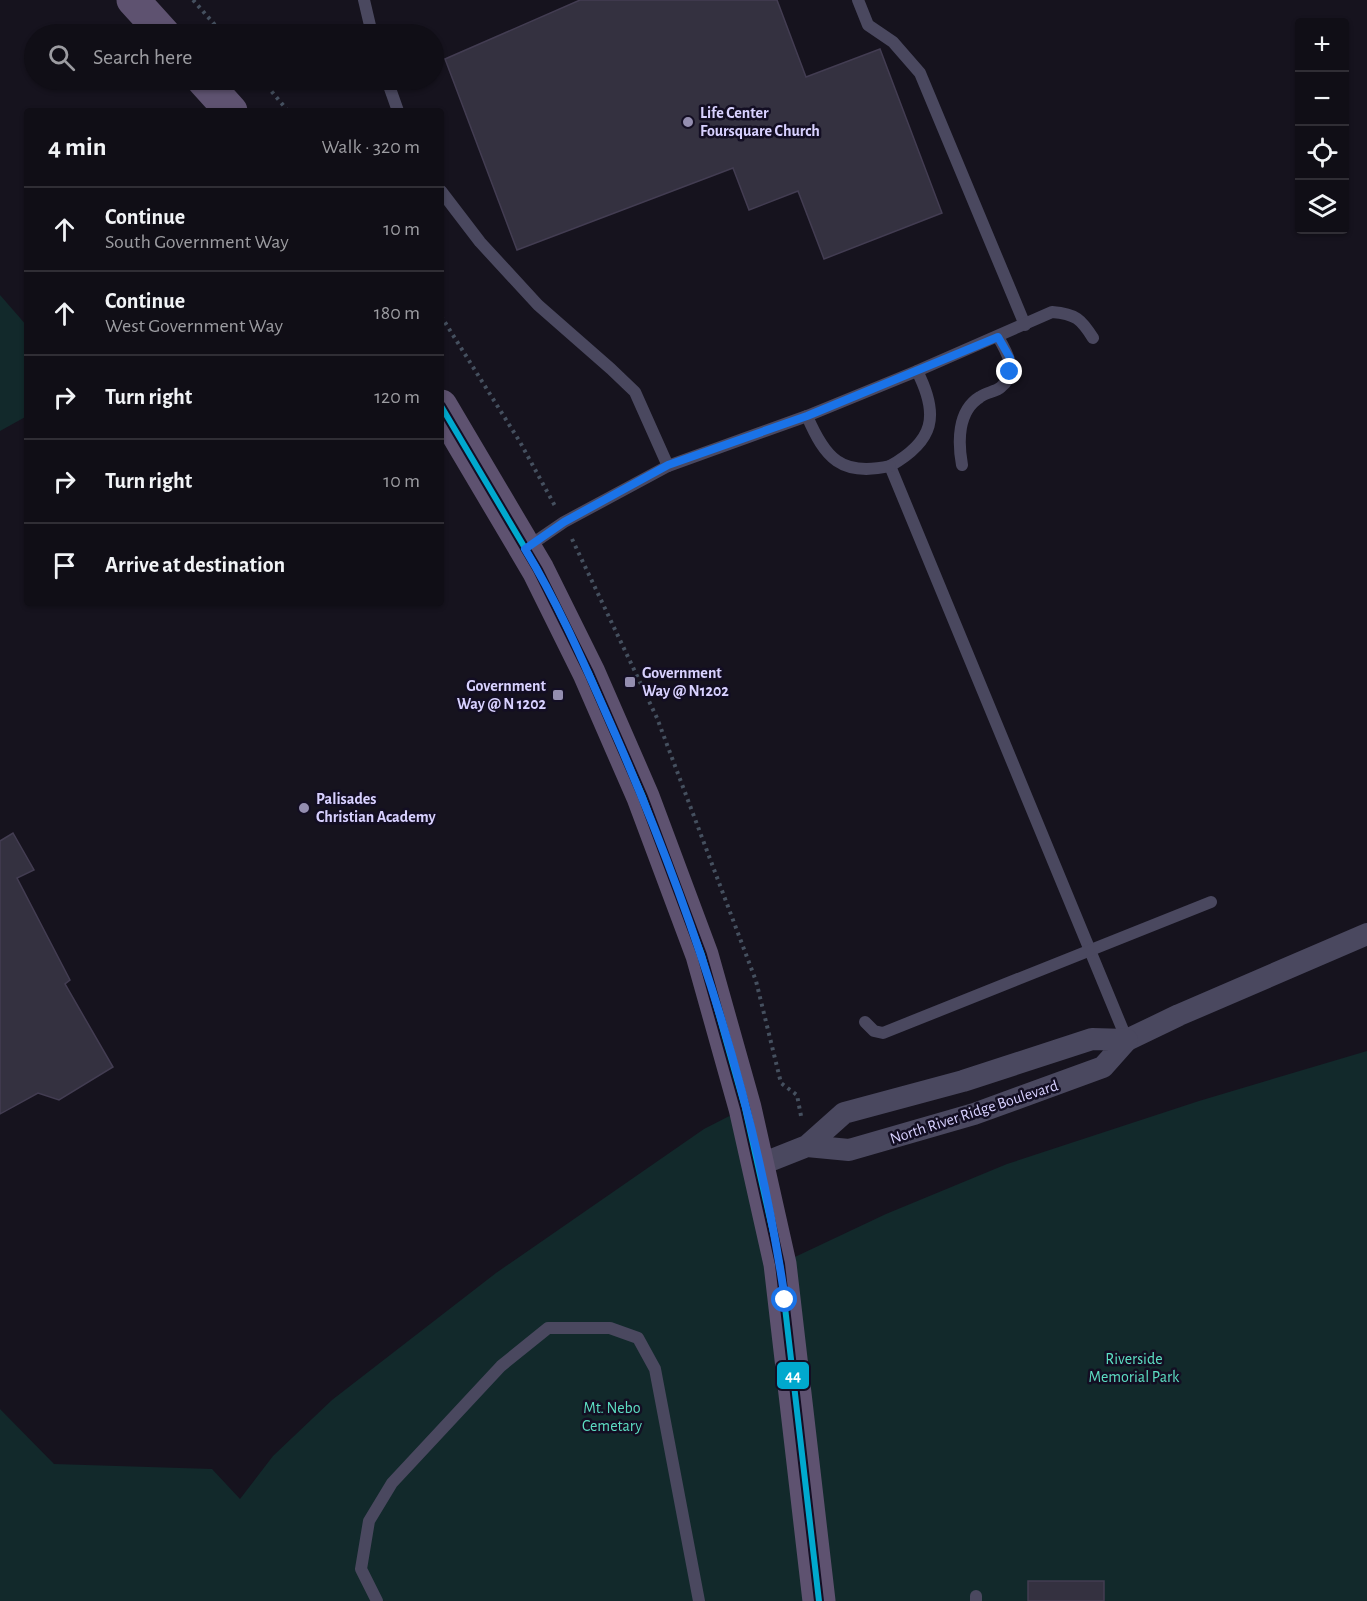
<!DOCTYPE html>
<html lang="en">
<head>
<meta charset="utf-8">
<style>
	body { margin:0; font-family:"Alegreya Sans",sans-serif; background:#1e1c23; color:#f1f3f6 }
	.controls { position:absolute; right:18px; top:18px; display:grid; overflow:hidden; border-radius:6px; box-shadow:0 2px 4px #0004 }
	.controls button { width:54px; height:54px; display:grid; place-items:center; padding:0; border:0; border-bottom:2px solid #302e35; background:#100e16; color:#f1f3f6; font:30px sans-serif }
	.stop { position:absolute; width:18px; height:18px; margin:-14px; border:4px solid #1a73e8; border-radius:50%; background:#fff }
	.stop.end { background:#1a73e8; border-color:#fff; box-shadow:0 2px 6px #0008 }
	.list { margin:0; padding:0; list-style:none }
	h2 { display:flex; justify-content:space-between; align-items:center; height:78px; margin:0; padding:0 24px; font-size:26px }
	h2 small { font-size:20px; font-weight:400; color:#9c9ca1 }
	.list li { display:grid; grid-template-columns:39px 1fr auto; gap:18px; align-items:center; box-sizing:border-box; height:84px; padding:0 24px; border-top:2px solid #302e35 }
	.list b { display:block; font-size:22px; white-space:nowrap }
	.list p { margin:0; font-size:20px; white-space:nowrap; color:#9c9ca1 }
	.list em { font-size:20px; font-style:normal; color:#9c9ca1 }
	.icon { flex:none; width:33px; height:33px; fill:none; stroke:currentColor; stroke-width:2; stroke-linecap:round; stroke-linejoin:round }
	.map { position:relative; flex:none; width:1367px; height:1601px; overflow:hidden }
	.search { position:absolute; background:#100e16; box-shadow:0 2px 4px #0004; left:24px; top:24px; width:420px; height:66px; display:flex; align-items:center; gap:15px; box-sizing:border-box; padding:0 21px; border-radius:33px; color:#9c9ca1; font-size:22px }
	.panel { position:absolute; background:#100e16; box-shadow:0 2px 4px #0004; left:24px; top:108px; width:420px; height:498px; border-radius:6px }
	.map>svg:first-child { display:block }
	.green { fill:#12292b }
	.building { fill:#343140; stroke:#433d52; stroke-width:1.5 }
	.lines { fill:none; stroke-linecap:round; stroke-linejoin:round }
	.path { stroke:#45505f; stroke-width:4; stroke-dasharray:3 4.5; stroke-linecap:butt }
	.service { stroke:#4a485f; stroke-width:12 }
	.minor { stroke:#4a485f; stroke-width:22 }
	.primary { stroke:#5e5270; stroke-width:33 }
	.bus-1-casing { stroke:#130e23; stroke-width:10 }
	.bus-1 { stroke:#00a9ce; stroke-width:6 }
	.route { stroke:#1a73e8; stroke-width:8 }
	.poi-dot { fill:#948eb0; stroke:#130e23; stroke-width:2 }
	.labels { text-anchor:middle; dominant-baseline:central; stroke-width:5; stroke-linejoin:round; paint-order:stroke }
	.poi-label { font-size:16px; font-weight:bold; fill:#d8d1ff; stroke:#130e23; text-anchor:start }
	.street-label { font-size:16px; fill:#d8d1ff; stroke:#130e23 }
	.park-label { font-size:16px; fill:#5ddfc3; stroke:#130e23 }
	.line-badge { stroke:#130e23; stroke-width:2 }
	.badge-label { font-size:16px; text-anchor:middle; font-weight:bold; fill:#fff }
</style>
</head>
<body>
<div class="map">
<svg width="1367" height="1601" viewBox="0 0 1367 1601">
	<rect width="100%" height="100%" fill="#16131e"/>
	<g class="green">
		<path d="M0 295 27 326V416L0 431Z"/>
		<path d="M1367 1051V1601H0V1409L54 1464 212 1469 240 1499 273 1456 332 1400 496 1273 704 1129 745 1108 780 1264 886 1214 1007 1164 1199 1101Z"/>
	</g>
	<g class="building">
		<path d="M580 0H777L806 77 880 49 942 213 824 259 798 191 749 210 733 168 517 250 445 59Z"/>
		<path d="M13 833 34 870 17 878 70 980 65 984 113 1067 59 1100 38 1093 0 1114V841Z"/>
		<rect x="1028" y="1581" width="76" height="20"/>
	</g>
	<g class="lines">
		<g class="path">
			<path d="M193 0 223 34"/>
			<path d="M262 80 288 111"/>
			<path d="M441 316 520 442 555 506"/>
			<path d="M572 539 657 718 756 981 781 1083 797 1095 801 1116"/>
		</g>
		<g class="service">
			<path d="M364 0 372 34"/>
			<path d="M858 0 868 25 893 42 920 73 1025 325"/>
			<path d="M387 80 398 111"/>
			<path d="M441 191 480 242 538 305 611 369 635 392 668 466"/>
			<path d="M917 371C940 416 934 441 890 466L1127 1040"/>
			<path d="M807 416C825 458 841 477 890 466"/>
			<path d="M962 465C958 443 957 411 980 397 986 392 996 392 1001 387 1019 372 1007 352 998 337"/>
			<path d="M526 548 564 522 668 466 807 416 917 371 1052 312C1076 314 1081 319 1093 338"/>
			<path d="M865 1022 874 1031 883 1033 1211 902"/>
			<path d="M976 1596V1601"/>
			<path d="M377 1601 361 1569 369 1521 392 1483 501 1366 548 1328H610L638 1338 655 1369 699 1601"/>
		</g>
		<g class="minor">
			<path d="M1127 1040 1179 1015 1367 934"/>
			<path d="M759 1165 807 1146 844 1113 963 1081 1092 1039 1127 1040 1103 1067 974 1114 849 1150 807 1146"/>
		</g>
		<g class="primary">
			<path d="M133 0 164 34"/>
			<path d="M203 80 231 111"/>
			<path d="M441 406 538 570 589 673 643 797 702 955 745 1108 780 1264 819 1601"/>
		</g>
		<g class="bus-1-casing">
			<path id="bus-1" d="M441 406 538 570 589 673 643 797 702 955 745 1108 780 1264 819 1601"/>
		</g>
		<use href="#bus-1" class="bus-1"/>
	</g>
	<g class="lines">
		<path class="route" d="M785 1300C757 1106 694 915 616 736 588 673 561 608 525 549L564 522 668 465 807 416 998 337 1010 358V372"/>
	</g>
	<g class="poi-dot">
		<circle cx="688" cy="122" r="6"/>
		<rect x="624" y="676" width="12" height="12" rx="3"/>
		<rect x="552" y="689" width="12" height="12" rx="3"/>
		<circle cx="304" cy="808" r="6"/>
	</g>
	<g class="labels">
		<g class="poi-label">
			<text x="700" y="113">Life Center<tspan x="700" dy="18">Foursquare Church</tspan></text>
			<text x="642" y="673">Government<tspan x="642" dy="18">Way @ N1202</tspan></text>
			<text x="546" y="686" text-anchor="end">Government<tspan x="546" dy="18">Way @ N 1202</tspan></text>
			<text x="316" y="799">Palisades<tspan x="316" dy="18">Christian Academy</tspan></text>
		</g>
		<g class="street-label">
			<text transform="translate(974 1112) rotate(-18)">North River Ridge Boulevard</text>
		</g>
		<g class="park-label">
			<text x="1134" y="1359">Riverside<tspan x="1134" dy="18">Memorial Park</tspan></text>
			<text x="612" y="1408">Mt. Nebo<tspan x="612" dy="18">Cemetary</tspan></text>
		</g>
	</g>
	<rect class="line-badge" x="776" y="1361" width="34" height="29" rx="6" fill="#00a9ce"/>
	<g class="badge-label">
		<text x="793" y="1381">44</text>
	</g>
</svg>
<div class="controls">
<button>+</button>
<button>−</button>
<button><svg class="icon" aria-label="locate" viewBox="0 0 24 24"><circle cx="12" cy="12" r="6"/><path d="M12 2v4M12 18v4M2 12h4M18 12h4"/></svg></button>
<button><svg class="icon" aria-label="layers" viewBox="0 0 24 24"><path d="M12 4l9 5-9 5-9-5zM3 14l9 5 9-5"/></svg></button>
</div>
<div class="stop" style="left:785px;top:1300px"></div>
<div class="stop end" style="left:1010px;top:372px"></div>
<div class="search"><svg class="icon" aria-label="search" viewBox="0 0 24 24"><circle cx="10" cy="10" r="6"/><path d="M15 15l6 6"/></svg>Search here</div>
<section class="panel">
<h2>4 min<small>Walk · 320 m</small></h2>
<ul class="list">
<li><svg class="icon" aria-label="ahead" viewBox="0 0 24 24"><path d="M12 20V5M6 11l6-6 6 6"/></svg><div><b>Continue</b><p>South Government Way</p></div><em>10 m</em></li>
<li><svg class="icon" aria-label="ahead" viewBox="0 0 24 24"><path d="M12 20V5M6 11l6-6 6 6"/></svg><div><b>Continue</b><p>West Government Way</p></div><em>180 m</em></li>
<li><svg class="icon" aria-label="right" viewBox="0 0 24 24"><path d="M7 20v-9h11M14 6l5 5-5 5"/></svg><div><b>Turn right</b></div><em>120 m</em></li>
<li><svg class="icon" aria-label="right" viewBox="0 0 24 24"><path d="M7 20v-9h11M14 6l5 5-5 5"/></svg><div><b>Turn right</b></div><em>10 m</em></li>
<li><svg class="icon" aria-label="arrive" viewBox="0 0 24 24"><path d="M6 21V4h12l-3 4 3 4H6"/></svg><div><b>Arrive at destination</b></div></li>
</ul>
</section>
</div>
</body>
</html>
